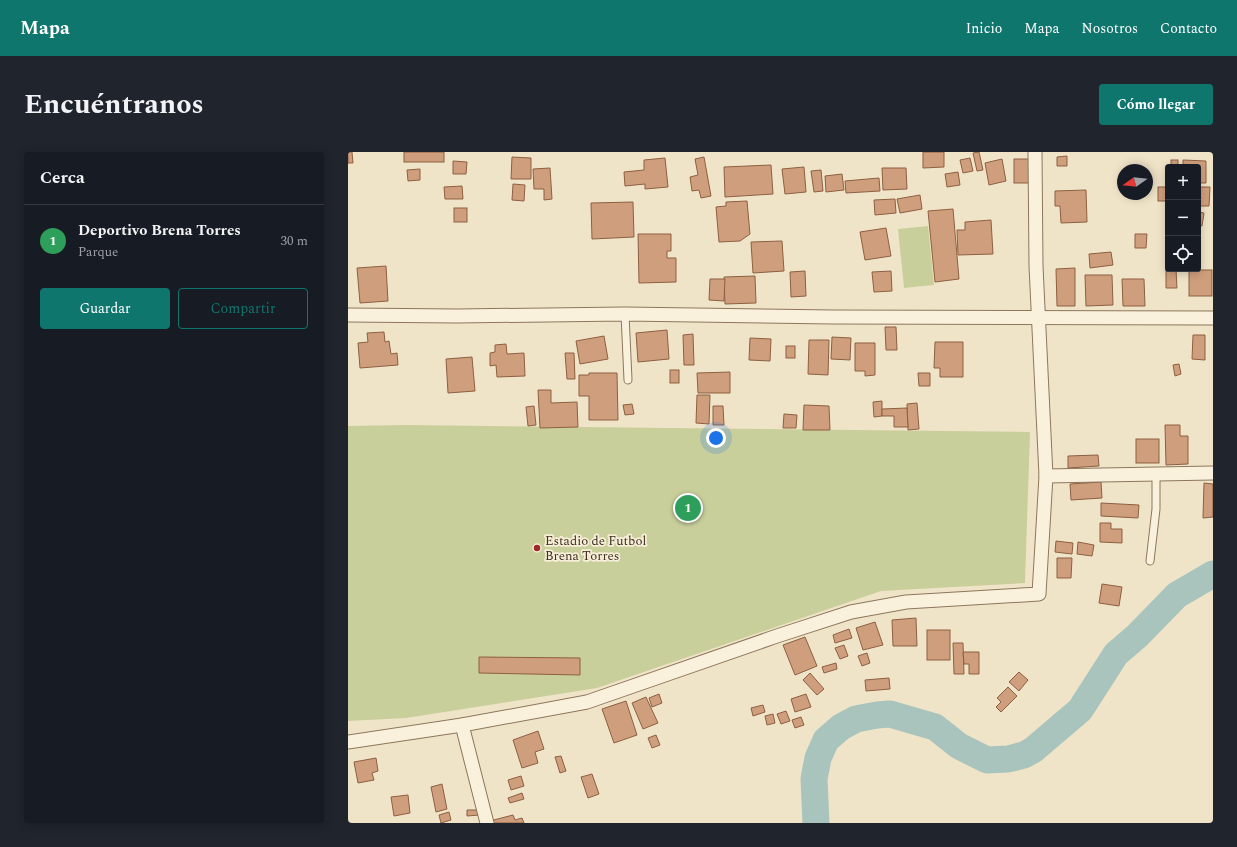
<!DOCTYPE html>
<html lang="es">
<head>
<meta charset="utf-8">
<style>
	body { margin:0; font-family:Spectral,serif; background:#20242c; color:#f1f3f6 }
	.controls { position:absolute; right:12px; top:12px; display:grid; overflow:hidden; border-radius:4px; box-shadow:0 2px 10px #0003 }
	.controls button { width:36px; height:36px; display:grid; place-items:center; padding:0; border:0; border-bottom:1px solid #363941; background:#171b24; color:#f1f3f6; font:20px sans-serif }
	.compass { position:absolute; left:769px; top:12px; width:36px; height:36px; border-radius:50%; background:#171b24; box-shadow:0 2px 10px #0003; rotate:255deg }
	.you { position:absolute; left:368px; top:286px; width:14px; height:14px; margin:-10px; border:3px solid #fff; border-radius:50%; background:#1a73e8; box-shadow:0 0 0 6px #1a73e833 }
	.badge { display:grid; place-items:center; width:26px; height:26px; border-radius:50%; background:#0f766e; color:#fff; font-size:13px; font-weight:700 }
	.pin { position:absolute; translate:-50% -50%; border:2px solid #fff; box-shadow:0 1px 4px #0006 }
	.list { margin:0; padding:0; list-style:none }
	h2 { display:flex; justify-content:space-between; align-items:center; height:52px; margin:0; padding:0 16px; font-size:17px }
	h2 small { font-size:13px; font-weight:400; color:#9ea1a6 }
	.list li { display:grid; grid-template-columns:26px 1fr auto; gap:12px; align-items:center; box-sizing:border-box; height:72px; padding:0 16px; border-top:1px solid #363941 }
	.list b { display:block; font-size:15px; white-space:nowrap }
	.list p { margin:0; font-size:13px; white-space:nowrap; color:#9ea1a6 }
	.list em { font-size:13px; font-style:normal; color:#9ea1a6 }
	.actions { display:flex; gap:8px; padding:12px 16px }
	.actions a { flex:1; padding:9px 0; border:1px solid #0f766e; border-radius:4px; text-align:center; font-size:14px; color:#0f766e }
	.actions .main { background:#0f766e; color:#fff }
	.icon { flex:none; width:22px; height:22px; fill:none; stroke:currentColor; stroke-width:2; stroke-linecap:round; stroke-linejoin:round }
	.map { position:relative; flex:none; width:865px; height:671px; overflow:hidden; border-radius:4px }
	header { display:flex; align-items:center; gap:24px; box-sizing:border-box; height:56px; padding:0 20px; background:#0f766e; color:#fff }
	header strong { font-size:19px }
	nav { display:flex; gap:22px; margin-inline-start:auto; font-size:14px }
	.intro { display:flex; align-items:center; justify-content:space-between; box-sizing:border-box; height:96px; padding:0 24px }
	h1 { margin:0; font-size:28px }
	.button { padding:10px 18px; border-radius:4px; background:#0f766e; color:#fff; font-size:14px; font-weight:700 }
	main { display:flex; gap:24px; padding:0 24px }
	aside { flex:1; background:#171b24; border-radius:4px; box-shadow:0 2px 10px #0003 }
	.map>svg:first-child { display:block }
	.green { fill:#c9cf9b }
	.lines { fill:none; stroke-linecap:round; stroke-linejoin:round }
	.river { stroke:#a9c4bc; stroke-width:27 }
	.building { fill:#cf9f7d; stroke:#8d5f41 }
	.service-casing { stroke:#8d765c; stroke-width:9 }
	.minor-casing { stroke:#8d765c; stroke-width:15 }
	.service { stroke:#faf1dc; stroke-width:7 }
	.minor { stroke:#faf1dc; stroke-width:13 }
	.poi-dot { fill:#9e2a2b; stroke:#f7eed8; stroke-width:1.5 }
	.labels { text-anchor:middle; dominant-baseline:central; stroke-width:3.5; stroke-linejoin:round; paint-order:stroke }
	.poi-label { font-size:13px; fill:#3d2e20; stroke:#f7eed8; text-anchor:start }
</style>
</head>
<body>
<header>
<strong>Mapa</strong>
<nav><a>Inicio</a><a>Mapa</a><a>Nosotros</a><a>Contacto</a></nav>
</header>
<div class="intro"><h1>Encuéntranos</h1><a class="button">Cómo llegar</a></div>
<main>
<aside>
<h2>Cerca<small></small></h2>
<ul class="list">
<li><span class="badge" style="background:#2e9e5b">1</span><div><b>Deportivo Brena Torres</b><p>Parque</p></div><em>30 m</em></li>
</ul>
<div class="actions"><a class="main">Guardar</a><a>Compartir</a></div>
</aside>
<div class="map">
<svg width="865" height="671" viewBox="0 0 865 671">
	<rect width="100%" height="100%" fill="#f0e4c8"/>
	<g class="green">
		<path d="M580 74 586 133 556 136 550 77Z"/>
		<path d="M58 273 682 280 677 431 533 439 249 536 58 566 0 569V274Z"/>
	</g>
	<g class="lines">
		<path class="river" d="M468 671 466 627 470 606 478 588 493 575 508 567 529 563 542 562 587 575 611 594 639 608 660 607 676 603 685 598 732 558 768 502 789 484 829 443 865 422"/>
	</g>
	<g class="building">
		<path d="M0 0H4L5 11H0Z"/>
		<rect x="56" y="0" width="40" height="10"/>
		<path d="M575 0H596V15L575 16Z"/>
		<path d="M631 0 635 18 629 19 625 1Z"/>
		<path d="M719 4V14H709V5Z"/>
		<path d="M164 5 183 6V27H163Z"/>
		<path d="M356 5 363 44 353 46 351 38 344 39 342 25 350 23 347 7Z"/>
		<path d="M317 6 320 35 297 37V32L277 34 276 20 296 18V8Z"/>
		<path d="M622 6 625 19 615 21 612 8Z"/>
		<path d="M654 7 658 29 641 33 637 11Z"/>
		<rect x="666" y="7" width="18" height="24"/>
		<rect x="823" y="8" width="7" height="6"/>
		<path d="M835 8 858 9V31H850V15H835Z"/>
		<path d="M105 9 119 10 118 22H105Z"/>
		<path d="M423 13 425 42 377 45 376 15Z"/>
		<path d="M456 15 458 40 437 42 434 17Z"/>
		<path d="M202 16 204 47 196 48V37H186L185 17Z"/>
		<path d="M534 16H558L559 37 535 38Z"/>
		<path d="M72 17V28L60 29 59 18Z"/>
		<path d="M473 18 475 39 466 40 463 19Z"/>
		<path d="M610 20 612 33 599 35 597 22Z"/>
		<path d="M494 22 496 38 478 40 477 24Z"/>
		<path d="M531 26 532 39 498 41 497 29Z"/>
		<path d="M165 32 177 33 176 49 164 48Z"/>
		<path d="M114 34 115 47H97L96 35Z"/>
		<rect x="810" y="35" width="10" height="14"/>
		<path d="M850 35H862L861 54H850Z"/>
		<path d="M738 38 739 70 713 71 712 54H707V39Z"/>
		<path d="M572 43 574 57 552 61 549 47Z"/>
		<path d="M547 47 548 61 527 63 526 48Z"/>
		<path d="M399 49 402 82 392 89 371 90 368 55 378 54V50Z"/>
		<path d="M285 50 286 85 244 87 243 51Z"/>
		<rect x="106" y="56" width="13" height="14"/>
		<path d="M605 57 611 127 587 130 580 59Z"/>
		<path d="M850 60 856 61 854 74 850 73Z"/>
		<path d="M643 68 645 102 610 103 609 78H617V70Z"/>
		<path d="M538 76 543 104 517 108 512 80Z"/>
		<path d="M290 82H323V99H319V106H328V130L291 131Z"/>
		<path d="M787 82H799L798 96H787Z"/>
		<path d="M434 89 436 119 405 121 403 90Z"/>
		<path d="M763 100 765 113 742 116 741 102Z"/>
		<path d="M38 114 40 149 12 151 9 116Z"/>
		<path d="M727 116V154H709L708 117Z"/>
		<path d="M820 116V117H828L829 136H818V117Z"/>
		<rect x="841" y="118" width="23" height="26"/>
		<path d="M457 119 458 144 443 145 442 120Z"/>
		<path d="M543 119 544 139 526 140 524 120Z"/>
		<path d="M737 123H764L765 153 738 154Z"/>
		<path d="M407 124 408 151 377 152 376 125Z"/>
		<path d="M362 127H377L376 149 361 148Z"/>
		<path d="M774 127H796L797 154H775Z"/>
		<path d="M537 175H548L549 198H538Z"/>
		<path d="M319 178 321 207 290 210 288 181Z"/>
		<path d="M36 180 37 190 41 189 43 202 49 201 50 213 12 216 10 191 20 190 19 181Z"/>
		<path d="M345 182 346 213H336L335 183Z"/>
		<path d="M845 183H857V208L844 207Z"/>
		<path d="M256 184 260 207 232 212 228 189Z"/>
		<path d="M484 185 503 186 502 208 483 207Z"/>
		<path d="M402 186 423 187 422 209 401 208Z"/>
		<path d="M461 188H481L480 223 460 222Z"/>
		<path d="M587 190H615V225H592V216H586Z"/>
		<path d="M507 191H527V223L517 224V219H507Z"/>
		<path d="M158 192 159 202 176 201 177 224 149 225 148 213 142 214V201L147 200V193Z"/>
		<rect x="438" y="194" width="9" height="12"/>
		<path d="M217 201H226L227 227H219Z"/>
		<path d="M124 205 127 239 100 241 98 207Z"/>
		<path d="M831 212 833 222 827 224 825 213Z"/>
		<rect x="322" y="218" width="9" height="13"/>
		<path d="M382 220V241H350L349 221Z"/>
		<path d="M241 221H269L270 268H241V244H231V223H241Z"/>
		<path d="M570 221H582V234H571Z"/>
		<path d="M190 238H203V251L229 250 230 275 192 276Z"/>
		<path d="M349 243H362L361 272 348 271Z"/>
		<path d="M534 249V264L526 265 525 250Z"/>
		<path d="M569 251 571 277 560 278 559 252Z"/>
		<path d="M284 252 286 262 277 263 275 253Z"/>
		<path d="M456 253 481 254 482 278H455Z"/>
		<path d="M186 254 188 273 180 274 178 255Z"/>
		<path d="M365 254H375L376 273H365Z"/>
		<path d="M559 256 560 275H546V264H534V257Z"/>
		<path d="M436 262 449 263 448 276H435Z"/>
		<path d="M817 273H832V284H840V312L818 313Z"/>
		<rect x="788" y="287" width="23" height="24"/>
		<path d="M750 303 751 314 720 316V304Z"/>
		<path d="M753 330 754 346 723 348 722 332Z"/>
		<path d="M856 331 865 332V365L855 366Z"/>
		<path d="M753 351 791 353 790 366 753 364Z"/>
		<path d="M752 371H763V377H774V391L752 390Z"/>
		<path d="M708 389 725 391 724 402 707 400Z"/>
		<path d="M730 390 746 393 744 404 729 402Z"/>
		<path d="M709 406H724L723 426H709Z"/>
		<path d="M754 432 774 435 771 454 751 451Z"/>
		<path d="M568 466 569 494H545L544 468Z"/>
		<path d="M527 470 535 493 515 498 508 476Z"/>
		<path d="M501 477 504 486 487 491 485 483Z"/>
		<rect x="579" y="478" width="23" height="30"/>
		<path d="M457 485 469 514 447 523 435 493Z"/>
		<path d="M605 491H615L616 522H606Z"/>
		<path d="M496 493 500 504 492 507 487 496Z"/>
		<path d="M615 500H631V522H621V512H616Z"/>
		<path d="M519 501 522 511 514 514 510 504Z"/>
		<path d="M131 505 232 506V523L131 521Z"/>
		<path d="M488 511 489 517 476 521 474 515Z"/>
		<path d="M671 520 680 528 671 539 661 530Z"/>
		<path d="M462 521 476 537 469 543 455 528Z"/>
		<path d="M541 526 542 537 518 539 517 528Z"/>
		<path d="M660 535 669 544 653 560 648 555 653 550 649 546Z"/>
		<path d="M311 542 314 551 304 555 301 546Z"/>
		<path d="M458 542 463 555 447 560 443 547Z"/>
		<path d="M298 545 310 571 295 577 284 551Z"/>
		<path d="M278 549 289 583 266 591 254 557Z"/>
		<path d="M415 553 417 560 405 564 403 556Z"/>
		<path d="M438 559 442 569 433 572 429 562Z"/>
		<path d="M425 562 427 571 419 573 417 564Z"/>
		<path d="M453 565 456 573 447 576 444 568Z"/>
		<path d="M190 579 196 597 187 600 190 611 174 616 165 588Z"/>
		<path d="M308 583 312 593 304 596 300 586Z"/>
		<path d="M213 604 218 619 212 621 207 605Z"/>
		<path d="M28 606 30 619 24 621 26 628 10 631 6 610Z"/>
		<path d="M244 622 251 642 240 646 233 625Z"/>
		<path d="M173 624 176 634 163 638 160 628Z"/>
		<path d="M94 632 99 657 88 660 83 635Z"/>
		<path d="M174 641 176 647 162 651 160 646Z"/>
		<path d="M60 643 62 661 46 664 43 645Z"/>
		<path d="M119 658H131V663L119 664Z"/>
		<path d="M101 660 103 668 93 671 91 663Z"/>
		<path d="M165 663 167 668 174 666 176 671H143L142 669Z"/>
	</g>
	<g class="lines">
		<g class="service-casing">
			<g id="service">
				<path d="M277 162 280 228"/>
				<path d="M802 409 808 357V322"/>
			</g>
		</g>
		<g class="minor-casing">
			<g id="minor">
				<path d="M0 163 109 164 277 162 485 165 865 166"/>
				<path d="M698 324 865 321"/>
				<path d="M114 573 139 671"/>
				<path d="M0 590 114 573 239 550 429 484 503 460 558 450 691 442 698 324 688 114 687 0"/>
			</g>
		</g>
		<use href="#service" class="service"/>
		<use href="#minor" class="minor"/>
	</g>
	<circle class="poi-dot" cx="189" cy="396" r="4"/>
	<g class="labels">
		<g class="poi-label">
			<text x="197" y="389">Estadio de Futbol<tspan x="197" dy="15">Brena Torres</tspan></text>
		</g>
	</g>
</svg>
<div class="controls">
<button>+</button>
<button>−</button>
<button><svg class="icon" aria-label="locate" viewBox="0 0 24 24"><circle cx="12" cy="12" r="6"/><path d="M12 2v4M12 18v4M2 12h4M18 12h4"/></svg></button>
</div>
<svg class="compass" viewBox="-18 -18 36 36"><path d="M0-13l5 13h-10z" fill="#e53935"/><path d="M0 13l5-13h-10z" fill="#9ea1a6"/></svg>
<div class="you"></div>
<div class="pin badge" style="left:340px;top:356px;background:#2e9e5b">1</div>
</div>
</main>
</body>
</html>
